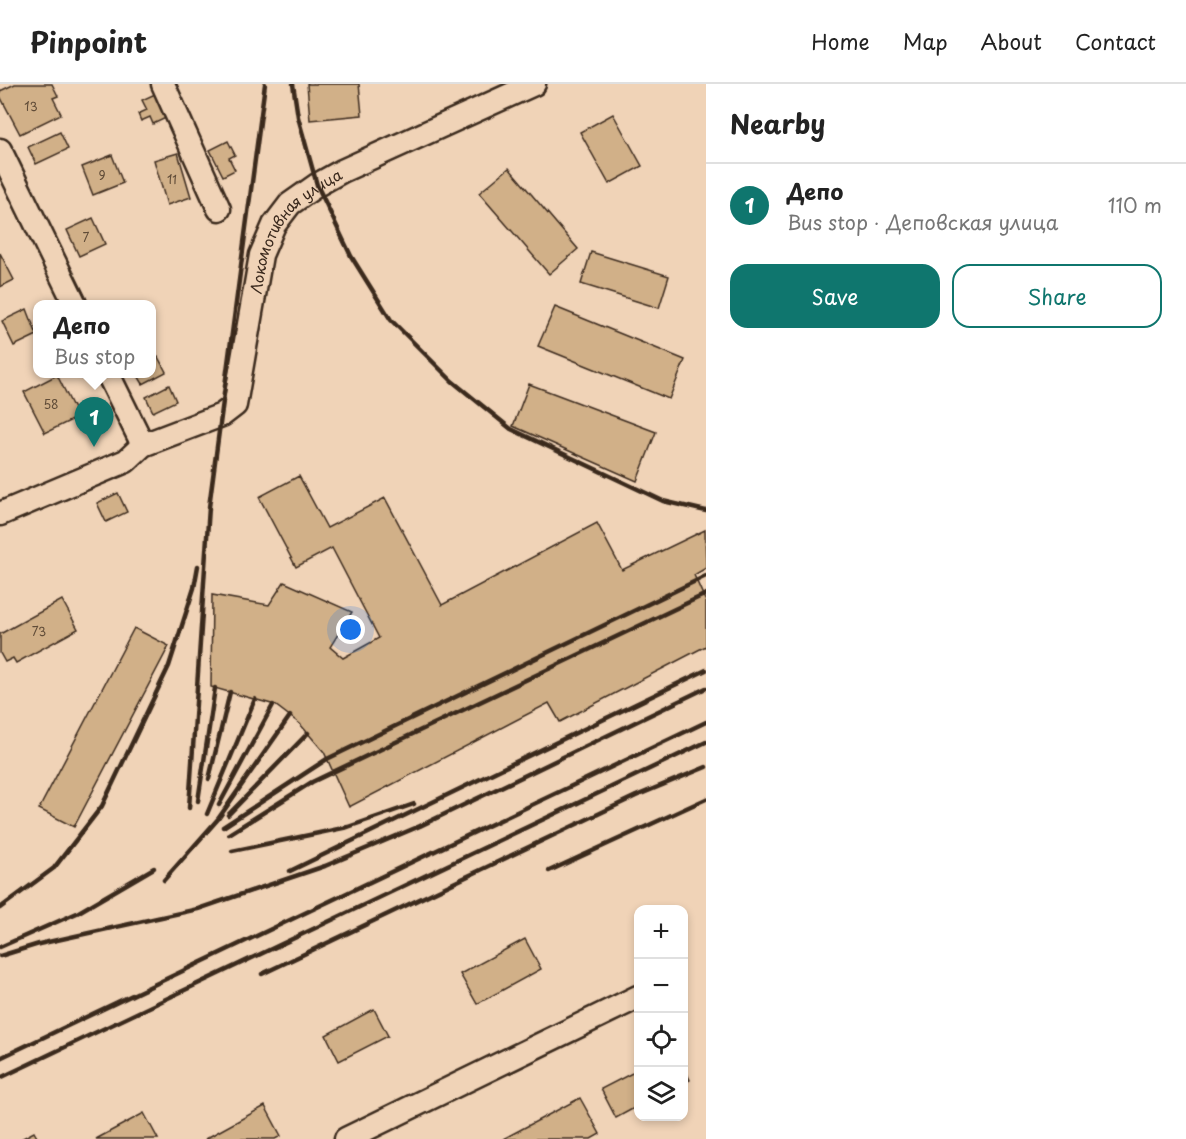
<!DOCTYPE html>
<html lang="en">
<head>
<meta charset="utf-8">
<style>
	body { margin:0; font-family:"Playpen Sans",sans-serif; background:#f6f6f6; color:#222 }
	.controls { position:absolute; right:18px; bottom:18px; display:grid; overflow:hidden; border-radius:12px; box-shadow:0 3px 9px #0003 }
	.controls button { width:54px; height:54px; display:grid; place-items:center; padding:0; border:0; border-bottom:2px solid #e0e0e0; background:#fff; color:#222; font:30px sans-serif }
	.you { position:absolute; left:351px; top:546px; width:21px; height:21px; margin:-15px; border:4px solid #fff; border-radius:50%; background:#1a73e8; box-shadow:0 0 0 9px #1a73e833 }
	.badge { display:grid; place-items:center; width:39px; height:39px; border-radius:50%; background:#0f766e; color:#fff; font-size:20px; font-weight:700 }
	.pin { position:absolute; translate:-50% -50px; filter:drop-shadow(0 2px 3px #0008) }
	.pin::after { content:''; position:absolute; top:32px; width:21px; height:18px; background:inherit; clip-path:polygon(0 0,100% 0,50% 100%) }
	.popup { position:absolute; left:33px; top:216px; width:123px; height:78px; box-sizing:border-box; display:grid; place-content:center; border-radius:12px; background:#fff; filter:drop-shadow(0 2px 4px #0005); font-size:20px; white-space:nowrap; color:#767676 }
	.popup b { font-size:22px; color:#222 }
	.popup::after { content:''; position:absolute; left:50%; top:100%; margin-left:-12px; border:12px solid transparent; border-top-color:#fff }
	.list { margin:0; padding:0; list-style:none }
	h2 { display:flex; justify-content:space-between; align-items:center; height:78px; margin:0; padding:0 24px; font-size:26px }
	h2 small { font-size:20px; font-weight:400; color:#767676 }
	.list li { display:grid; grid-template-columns:39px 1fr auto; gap:18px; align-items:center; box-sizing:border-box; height:84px; padding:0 24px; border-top:2px solid #e0e0e0 }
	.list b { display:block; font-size:22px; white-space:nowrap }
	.list p { margin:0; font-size:20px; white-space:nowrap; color:#767676 }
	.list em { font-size:20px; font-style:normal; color:#767676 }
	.actions { display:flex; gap:12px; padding:18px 24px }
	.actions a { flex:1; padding:14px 0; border:2px solid #0f766e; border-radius:18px; text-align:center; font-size:21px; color:#0f766e }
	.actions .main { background:#0f766e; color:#fff }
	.icon { flex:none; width:33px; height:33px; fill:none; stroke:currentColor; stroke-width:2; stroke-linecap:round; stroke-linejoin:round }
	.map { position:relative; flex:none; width:706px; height:1055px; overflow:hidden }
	header { display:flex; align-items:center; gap:36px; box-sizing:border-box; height:84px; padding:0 30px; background:#fff; border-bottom:2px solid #e0e0e0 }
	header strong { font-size:28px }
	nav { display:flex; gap:33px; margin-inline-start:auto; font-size:21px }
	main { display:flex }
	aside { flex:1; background:#fff }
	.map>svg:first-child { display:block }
	.building { fill:#d1b088; stroke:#3b2a1e; stroke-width:1.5 }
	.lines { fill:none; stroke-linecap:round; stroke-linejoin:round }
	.minor-casing { stroke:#3b2a1e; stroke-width:27 }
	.minor { stroke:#f0d3b7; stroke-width:22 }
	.rail { stroke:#3b2a1e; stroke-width:4.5 }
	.labels { text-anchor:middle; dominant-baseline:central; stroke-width:5; stroke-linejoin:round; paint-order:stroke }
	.number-label { font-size:12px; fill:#604c38 }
	.street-label { font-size:15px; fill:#3b2a1e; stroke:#f0d3b7 }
</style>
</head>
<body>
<header>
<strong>Pinpoint</strong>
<nav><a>Home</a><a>Map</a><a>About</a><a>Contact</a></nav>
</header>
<main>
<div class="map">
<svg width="706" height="1055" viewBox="0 0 706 1055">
	<rect width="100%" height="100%" fill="#f0d3b7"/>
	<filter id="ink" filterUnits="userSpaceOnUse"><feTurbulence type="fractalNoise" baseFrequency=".0167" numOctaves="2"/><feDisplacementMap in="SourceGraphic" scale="12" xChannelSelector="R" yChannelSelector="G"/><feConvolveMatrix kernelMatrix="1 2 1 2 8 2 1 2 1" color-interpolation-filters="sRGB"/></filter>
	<g filter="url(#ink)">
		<g class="building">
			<path d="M15 0H52L58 12 53 14 61 30 20 50 0 12V7Z"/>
			<path d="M307 0H359L362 31 310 36Z"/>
			<path d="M155 10 166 34 153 40 150 33 141 37 138 30 147 26 142 16Z"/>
			<path d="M613 30 642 82 609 100 580 48Z"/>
			<path d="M60 48 68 65 36 80 28 63Z"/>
			<path d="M228 57 235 71 229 74 235 86 223 92 210 66Z"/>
			<path d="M178 69 191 113 167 121 154 76Z"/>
			<path d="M112 71 123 99 93 111 82 83Z"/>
			<path d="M509 84 578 165 549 190 479 109Z"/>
			<path d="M93 134 105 160 79 172 67 146Z"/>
			<path d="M591 168 669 192 659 224 581 200Z"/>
			<path d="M0 169 14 196 0 203Z"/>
			<path d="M555 223 685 276 669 315 538 262Z"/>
			<path d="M27 225 37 251 14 262 2 237Z"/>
			<path d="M158 273 166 288 143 300 137 290H151V277Z"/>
			<path d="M57 291 78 333 45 349 24 308Z"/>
			<path d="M529 300 656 348 637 397 513 342Z"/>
			<path d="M169 301 176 317 153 328 146 313Z"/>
			<path d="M299 392 327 444 385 414 442 521 597 439 622 486 705 446 706 484 694 491 706 518V562L560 638 549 619 349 723 324 668 300 640 275 621 211 603 212 511 269 521 284 498 352 528 330 563 343 574 379 554 332 464 296 483 259 413Z"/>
			<path d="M118 409 127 428 106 438 97 419Z"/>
			<path d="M62 516 78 545 16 579 13 574 5 578 0 569V550Z"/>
			<path d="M134 544 169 562 74 743 39 725Z"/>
			<path d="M525 855 541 885 477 920 460 890Z"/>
			<path d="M374 925 388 952 339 977 326 951Z"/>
			<path d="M684 983 690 996 684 999Z"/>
			<path d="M638 986V1022L616 1034 601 1005Z"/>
			<path d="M580 1014 600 1050 591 1055H503Z"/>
			<path d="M265 1022 281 1052 275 1055H205Z"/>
			<path d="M144 1029 158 1055H96Z"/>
			<path d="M34 1048 38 1055H21Z"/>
		</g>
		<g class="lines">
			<g class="minor-casing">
				<g id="minor">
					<path d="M163 0 219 125"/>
					<path d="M0 66 75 220"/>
					<path d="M108 290 143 361"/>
					<path id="s1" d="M0 430 126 377 143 361 222 331 235 321 261 171 274 141 290 120 317 101 342 87 534 0"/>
					<path d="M346 1055 638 913"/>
				</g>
			</g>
			<use href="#minor" class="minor"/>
			<g class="rail">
				<path d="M293 0 298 33 317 101 351 172 391 236 452 297 511 345 663 417 706 427"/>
				<path d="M209 695 230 608"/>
				<path d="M198 717 215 604"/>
				<path d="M219 721 273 621"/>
				<path d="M189 724 209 423 265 0"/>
				<path d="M207 730 255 615"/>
				<path d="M228 731 308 649"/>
				<path d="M223 743 327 675 706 492"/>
				<path d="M229 750 312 698 706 510"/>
				<path d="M232 767 348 743 414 720"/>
				<path d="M290 787 706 586"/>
				<path d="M549 787 706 715"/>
				<path d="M164 796 218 735 290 632"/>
				<path d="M0 824 54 784 102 722 169 582 194 504 198 482"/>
				<path d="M0 863 77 829 154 784"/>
				<path d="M0 872 39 860 198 825 325 782 420 742 706 604"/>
				<path d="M262 890 636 712 706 683"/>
				<path d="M0 974 706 638"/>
				<path d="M0 994 706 658"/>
			</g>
		</g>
	</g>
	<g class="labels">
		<g class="number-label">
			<text x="31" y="22">13</text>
			<text x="102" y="91">9</text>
			<text x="172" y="95">11</text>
			<text x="86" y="153">7</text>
			<text x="51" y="320">58</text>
			<text x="39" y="547">73</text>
		</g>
		<g class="street-label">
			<text stroke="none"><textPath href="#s1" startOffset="453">Локомотивная улица</textPath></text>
		</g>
	</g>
</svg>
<div class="controls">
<button>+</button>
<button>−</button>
<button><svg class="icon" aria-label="locate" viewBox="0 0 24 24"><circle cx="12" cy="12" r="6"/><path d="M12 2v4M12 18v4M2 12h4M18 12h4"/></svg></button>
<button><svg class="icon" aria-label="layers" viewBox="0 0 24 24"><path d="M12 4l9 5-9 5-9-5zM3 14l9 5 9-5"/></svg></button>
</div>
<div class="you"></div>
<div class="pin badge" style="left:94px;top:363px">1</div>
<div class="popup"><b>Депо</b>Bus stop</div>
</div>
<aside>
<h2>Nearby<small></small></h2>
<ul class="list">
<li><span class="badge">1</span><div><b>Депо</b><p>Bus stop · Деповская улица</p></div><em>110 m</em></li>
</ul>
<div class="actions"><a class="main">Save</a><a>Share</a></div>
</aside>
</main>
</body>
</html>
